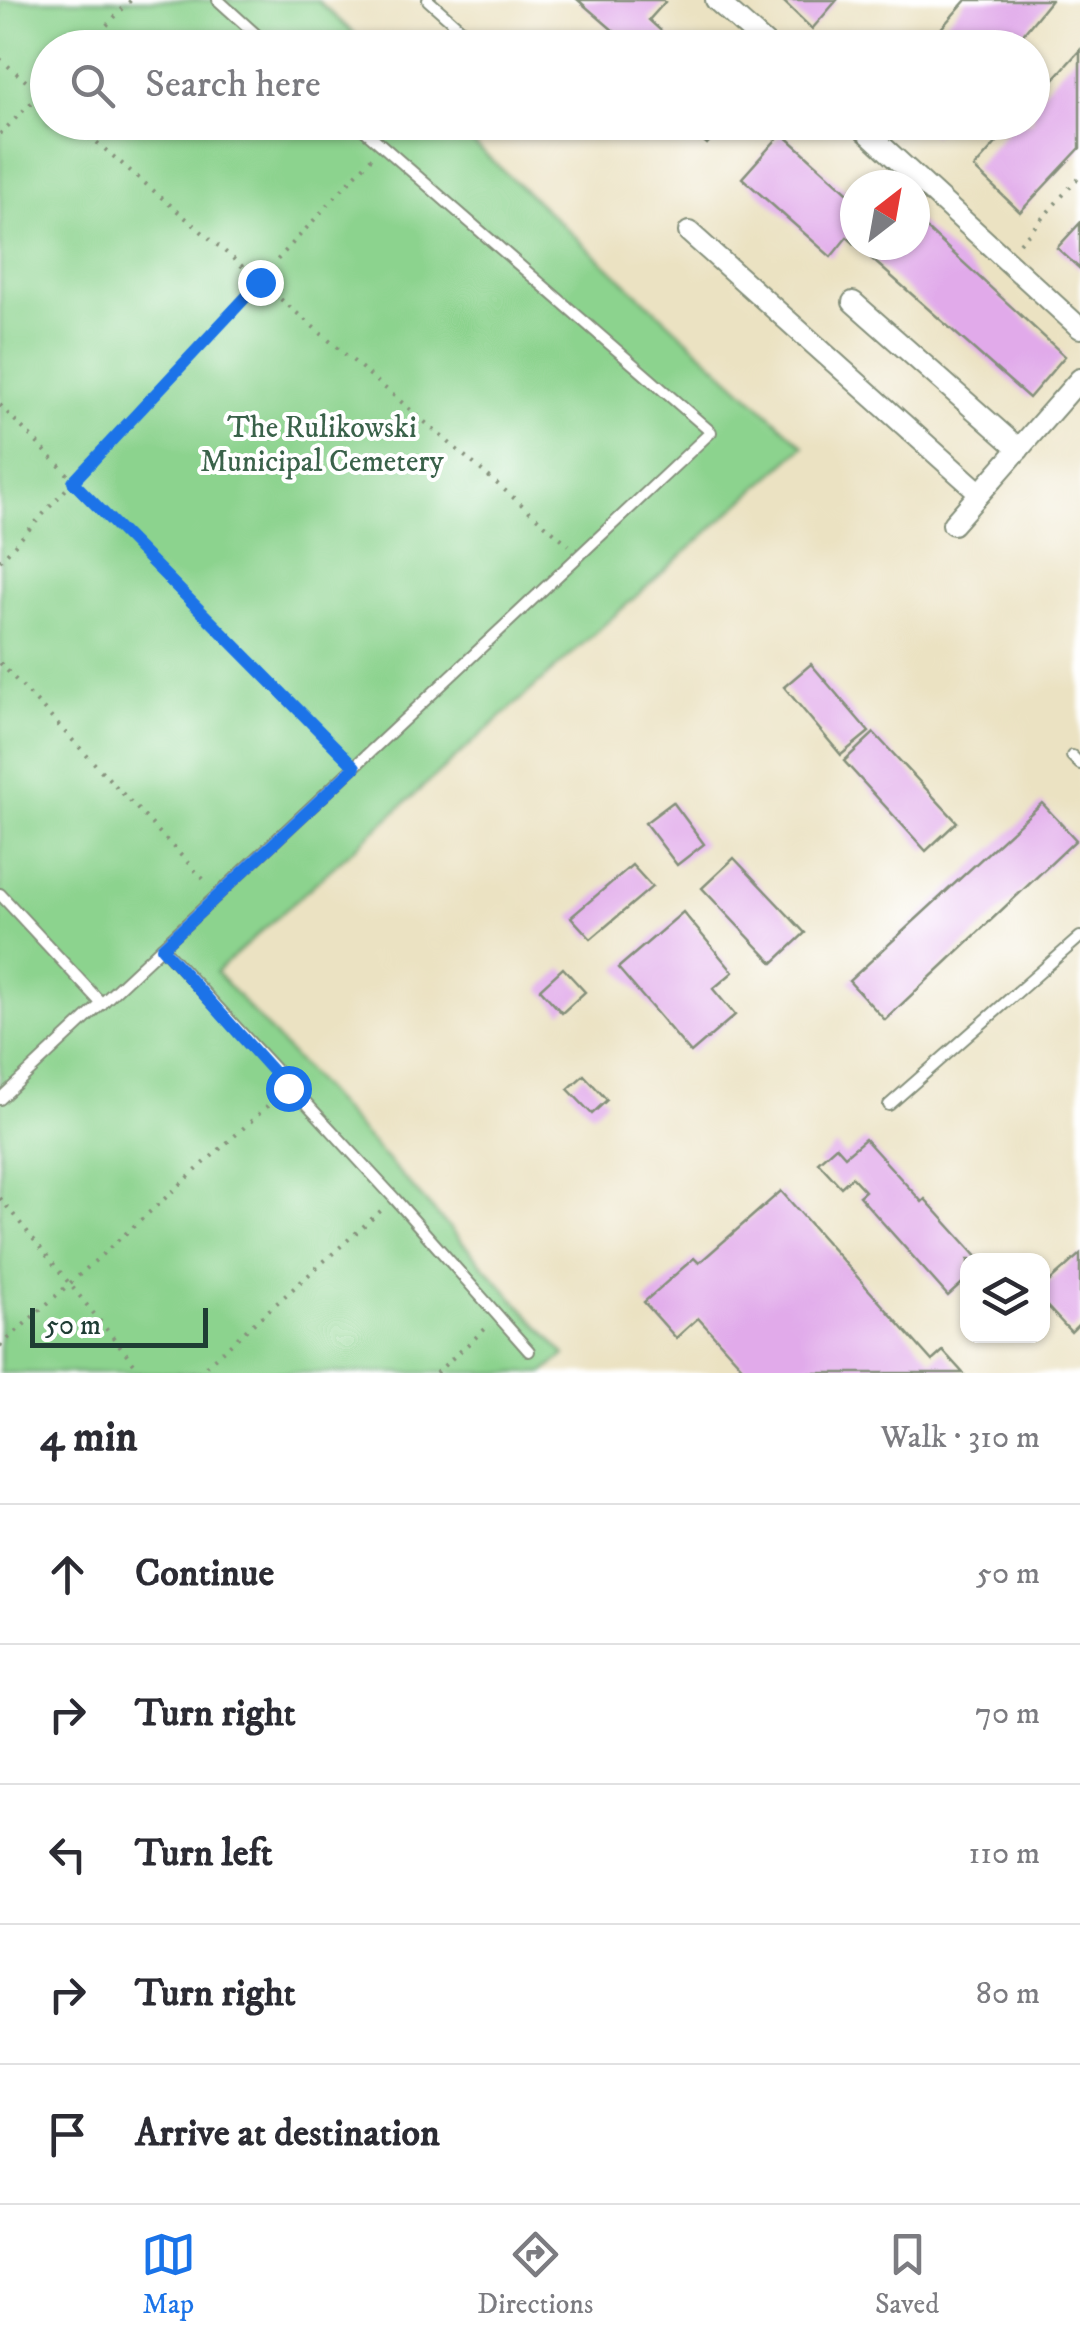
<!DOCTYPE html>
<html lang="en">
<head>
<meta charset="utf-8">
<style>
	body { margin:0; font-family:"IM FELL DW Pica",serif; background:#f7f7f7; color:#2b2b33 }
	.controls { position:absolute; right:30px; bottom:30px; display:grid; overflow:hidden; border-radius:20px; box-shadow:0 2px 8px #0004 }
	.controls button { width:90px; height:90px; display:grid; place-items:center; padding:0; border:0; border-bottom:2px solid #e1e1e2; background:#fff; color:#2b2b33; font:50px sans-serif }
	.compass { position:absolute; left:840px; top:170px; width:90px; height:90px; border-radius:50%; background:#fff; box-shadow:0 2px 8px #0004; rotate:31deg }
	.scale { position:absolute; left:30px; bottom:25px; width:178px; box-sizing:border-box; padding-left:10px; border:5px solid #1f3d34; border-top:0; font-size:28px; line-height:35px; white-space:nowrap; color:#1f3d34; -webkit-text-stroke:8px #fff; paint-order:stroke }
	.stop { position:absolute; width:30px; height:30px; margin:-22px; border:8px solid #1a73e8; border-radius:50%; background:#fff }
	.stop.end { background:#1a73e8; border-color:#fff; box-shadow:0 2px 10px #0008 }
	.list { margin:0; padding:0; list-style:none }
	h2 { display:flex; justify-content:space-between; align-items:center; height:130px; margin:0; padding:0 40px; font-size:42px }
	h2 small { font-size:32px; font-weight:400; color:#7c7c81 }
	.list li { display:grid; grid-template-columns:65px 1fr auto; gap:30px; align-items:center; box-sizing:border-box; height:140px; padding:0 40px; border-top:2px solid #e1e1e2 }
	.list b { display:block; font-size:38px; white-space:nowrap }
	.list em { font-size:32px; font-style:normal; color:#7c7c81 }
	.icon { flex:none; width:55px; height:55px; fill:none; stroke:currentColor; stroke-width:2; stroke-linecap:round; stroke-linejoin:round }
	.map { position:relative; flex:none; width:1080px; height:1373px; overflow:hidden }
	.search { position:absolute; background:#fff; box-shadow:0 2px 8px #0004; left:30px; right:30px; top:30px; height:110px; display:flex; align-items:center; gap:25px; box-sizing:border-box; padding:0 35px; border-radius:55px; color:#7c7c81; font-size:38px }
	.sheet { height:830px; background:#fff }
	nav { display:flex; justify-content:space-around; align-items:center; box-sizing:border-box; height:140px; border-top:2px solid #e1e1e2; background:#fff; font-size:28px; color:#7c7c81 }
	nav a { display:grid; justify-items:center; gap:5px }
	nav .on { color:#1a73e8 }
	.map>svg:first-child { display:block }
	.green { fill:#8cd38e; stroke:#568861; stroke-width:2.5 }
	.building { fill:#e1aaea }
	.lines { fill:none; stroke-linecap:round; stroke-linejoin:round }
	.service-casing { stroke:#85907b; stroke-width:14 }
	.minor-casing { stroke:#85907b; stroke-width:24 }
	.path { stroke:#85907b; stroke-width:4; stroke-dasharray:2.5 8; stroke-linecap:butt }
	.service { stroke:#fff; stroke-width:10 }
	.minor { stroke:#fff; stroke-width:20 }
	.route { stroke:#1a73e8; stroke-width:12 }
	.labels { text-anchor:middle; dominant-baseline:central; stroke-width:8; stroke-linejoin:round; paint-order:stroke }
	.park-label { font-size:30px; fill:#3a624a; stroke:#fff }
</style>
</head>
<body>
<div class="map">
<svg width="1080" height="1373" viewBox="0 0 1080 1373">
	<rect width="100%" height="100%" fill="#fff"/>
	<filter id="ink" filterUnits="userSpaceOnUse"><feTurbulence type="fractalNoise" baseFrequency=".01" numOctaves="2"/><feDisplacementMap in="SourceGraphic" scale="20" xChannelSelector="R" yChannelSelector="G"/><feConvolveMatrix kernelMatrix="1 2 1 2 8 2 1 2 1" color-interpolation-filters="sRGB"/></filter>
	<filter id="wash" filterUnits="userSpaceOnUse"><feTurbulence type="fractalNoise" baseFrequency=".0048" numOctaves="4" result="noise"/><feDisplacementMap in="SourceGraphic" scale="40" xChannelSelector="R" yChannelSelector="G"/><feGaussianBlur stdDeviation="2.25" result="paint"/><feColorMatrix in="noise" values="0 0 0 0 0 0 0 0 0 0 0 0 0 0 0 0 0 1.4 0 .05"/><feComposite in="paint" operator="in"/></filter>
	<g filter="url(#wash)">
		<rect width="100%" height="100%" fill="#ebe2c2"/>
		<path class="green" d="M0 0H317L369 47 48 48V122L451 123 804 446 216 972 565 1355 544 1373H0Z"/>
		<g id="blocks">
			<g class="building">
				<path d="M578 0H662L665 2 649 20 680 48H626L629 44Z"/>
				<path d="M782 0H837L812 29Z"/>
				<path d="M966 0H1051L1012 48H924Z"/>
				<path d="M1080 50V148L1020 212 974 168 1015 122H1032V103Z"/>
				<path d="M682 122H726L707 144Z"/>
				<path d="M920 122H946L934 135Z"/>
				<path d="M782 133 855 199V244L847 237 831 257 742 178Z"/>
				<path d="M915 218 1065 356 1029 398 856 245H915Z"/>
				<path d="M1080 223V269L1057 248Z"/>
				<path d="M811 664 869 732 841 755 784 687Z"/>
				<path d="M874 733 957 822 926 851 844 761Z"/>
				<path d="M673 802 704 844 677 865 645 823Z"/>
				<path d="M1042 803 1076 840 885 1020 849 981Z"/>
				<path d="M734 858 805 933 773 963 702 888Z"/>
				<path d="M632 865 652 887 591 939 571 917Z"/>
				<path d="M683 912 733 972 713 989 735 1015 691 1053 618 968Z"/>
				<path d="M563 968 585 992 562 1013 540 989Z"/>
				<path d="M584 1075 607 1100 592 1114 568 1089Z"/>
				<path d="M865 1139 922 1202 925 1199 980 1260H968V1278L948 1296 859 1196 865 1191 852 1177 841 1187 818 1162 836 1146 845 1156Z"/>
				<path d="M781 1191 932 1361 943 1351 963 1373H748L698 1318 676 1338 644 1302 694 1258 699 1263Z"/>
				<path d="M1080 1254V1323L1071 1332 1042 1301V1288Z"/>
			</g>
		</g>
	</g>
	<g filter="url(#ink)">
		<use href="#blocks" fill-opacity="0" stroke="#85907b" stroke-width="2.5"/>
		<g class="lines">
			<g class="service-casing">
				<g id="service">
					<path d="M218 0 271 48"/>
					<path d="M428 0 482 48"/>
					<path d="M1072 756 1080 764"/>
					<path d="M0 894 102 1004"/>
					<path d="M162 947 395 1199 529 1351"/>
					<path d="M0 1099 711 432 355 122"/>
					<path d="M889 1105 1080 937"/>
				</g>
			</g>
			<g class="minor-casing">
				<g id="minor">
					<path d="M716 0 770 48"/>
					<path d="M856 122 1080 328"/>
					<path d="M689 232 980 493"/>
					<path d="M853 302 1019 449"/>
					<path d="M953 524 1080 379"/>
				</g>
			</g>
			<g class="path">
				<path d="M85 48 131 0"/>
				<path d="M0 59 48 100"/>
				<path d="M73 122 569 545"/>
				<path d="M0 134 48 86"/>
				<path d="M1020 243 1080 176"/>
				<path d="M0 405 343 755"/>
				<path d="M0 561 372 157"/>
				<path d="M0 663 206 882"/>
				<path d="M0 1198 142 1373"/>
				<path d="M0 1346 278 1097"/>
				<path d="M198 1373 384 1208"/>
				<path d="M436 1373 485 1329"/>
			</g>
			<use href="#service" class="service"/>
			<use href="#minor" class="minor"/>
		</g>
	</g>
	<g class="lines" filter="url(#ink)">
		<path class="route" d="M260 282 73 482 355 767 162 948 288 1088"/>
	</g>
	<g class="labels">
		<g class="park-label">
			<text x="322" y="428">The Rulikowski<tspan x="322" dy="34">Municipal Cemetery</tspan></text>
		</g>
	</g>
</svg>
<div class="controls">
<button><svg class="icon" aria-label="layers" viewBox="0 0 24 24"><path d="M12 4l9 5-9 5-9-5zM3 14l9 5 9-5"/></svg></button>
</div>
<svg class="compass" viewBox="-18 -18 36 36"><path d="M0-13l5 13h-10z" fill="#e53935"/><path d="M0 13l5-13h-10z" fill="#7c7c81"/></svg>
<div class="scale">50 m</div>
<div class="stop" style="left:288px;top:1088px"></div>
<div class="stop end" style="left:260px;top:282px"></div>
<div class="search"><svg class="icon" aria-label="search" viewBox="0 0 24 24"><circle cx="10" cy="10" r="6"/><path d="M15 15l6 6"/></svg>Search here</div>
</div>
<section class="sheet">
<h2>4 min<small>Walk · 310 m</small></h2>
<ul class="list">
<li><svg class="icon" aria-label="ahead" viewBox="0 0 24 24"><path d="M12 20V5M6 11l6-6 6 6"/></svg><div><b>Continue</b></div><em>50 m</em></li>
<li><svg class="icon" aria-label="right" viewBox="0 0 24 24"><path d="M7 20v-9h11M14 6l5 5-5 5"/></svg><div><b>Turn right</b></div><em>70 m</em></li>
<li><svg class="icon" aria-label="left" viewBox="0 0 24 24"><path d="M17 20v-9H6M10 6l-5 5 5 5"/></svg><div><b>Turn left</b></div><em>110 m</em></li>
<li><svg class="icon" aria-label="right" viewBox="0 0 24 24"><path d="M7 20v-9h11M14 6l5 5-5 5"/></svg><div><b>Turn right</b></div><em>80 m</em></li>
<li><svg class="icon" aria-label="arrive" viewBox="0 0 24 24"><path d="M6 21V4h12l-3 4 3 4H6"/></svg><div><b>Arrive at destination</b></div></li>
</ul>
</section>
<nav>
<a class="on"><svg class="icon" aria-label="map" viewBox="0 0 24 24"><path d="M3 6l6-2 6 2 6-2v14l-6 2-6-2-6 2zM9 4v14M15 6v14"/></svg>Map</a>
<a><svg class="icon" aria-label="directions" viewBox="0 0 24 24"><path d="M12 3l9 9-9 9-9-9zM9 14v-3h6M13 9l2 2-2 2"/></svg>Directions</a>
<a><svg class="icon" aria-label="saved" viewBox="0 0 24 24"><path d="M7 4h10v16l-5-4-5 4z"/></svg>Saved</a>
</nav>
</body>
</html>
